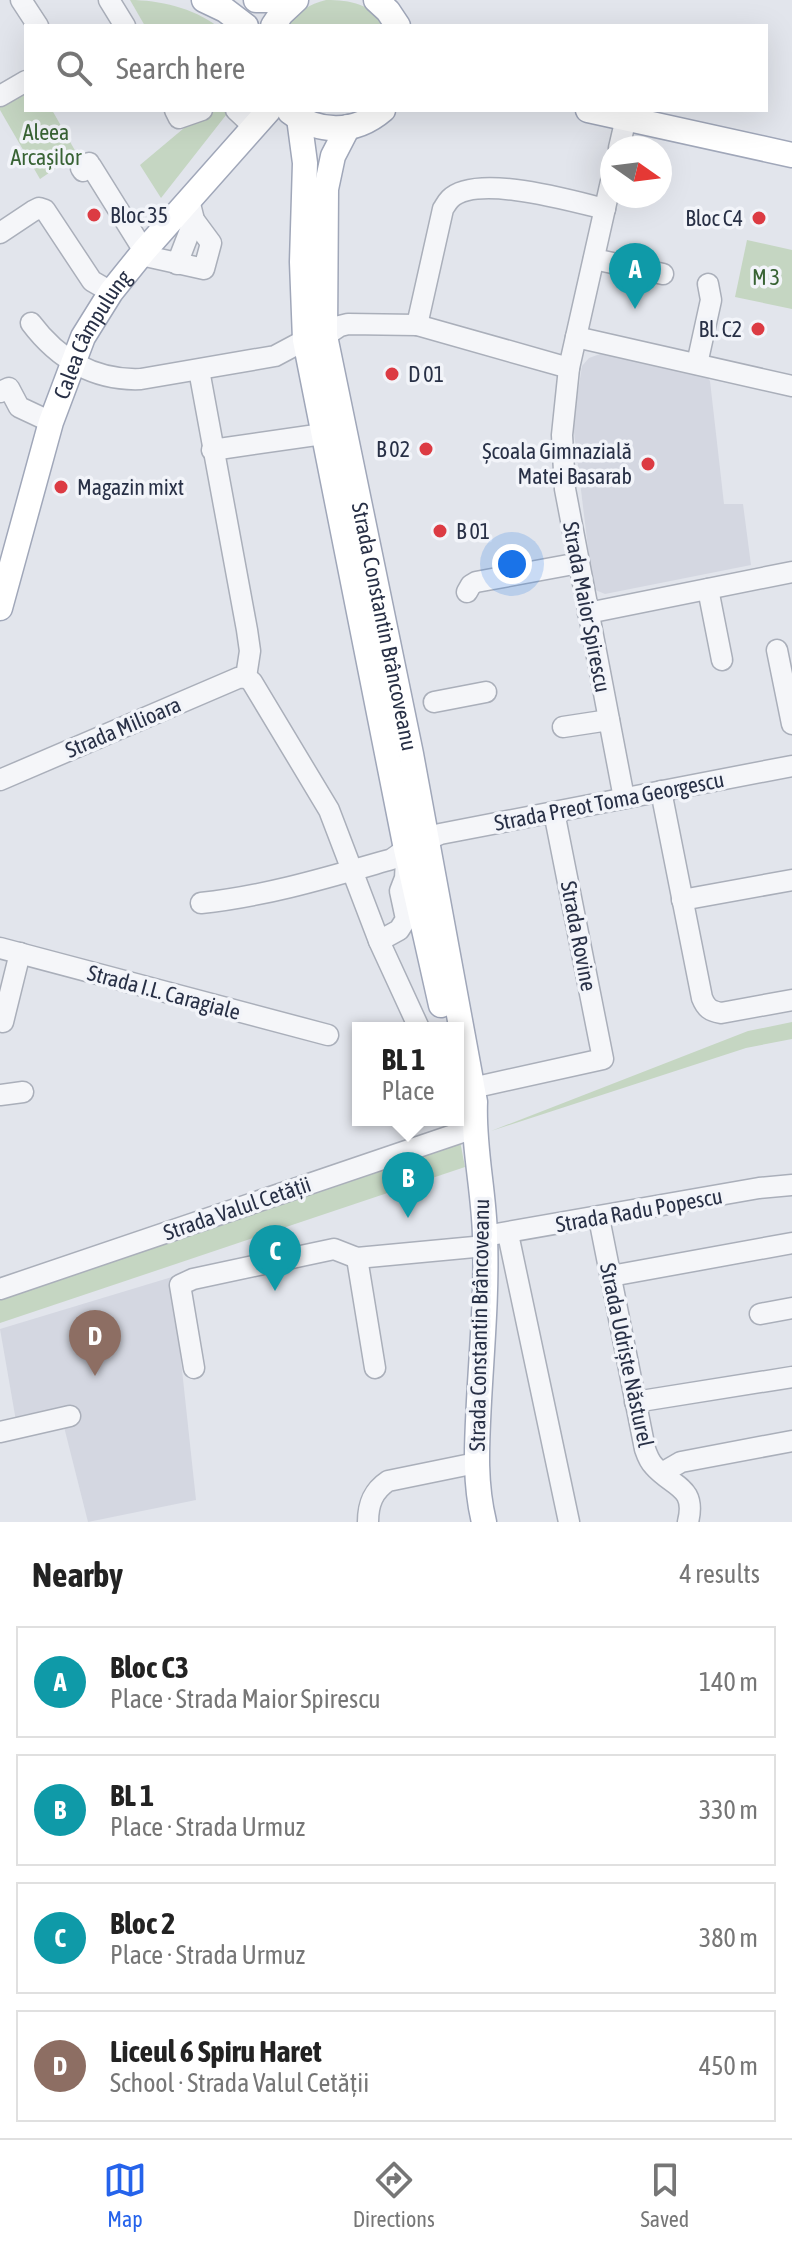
<!DOCTYPE html>
<html lang="en">
<head>
<meta charset="utf-8">
<style>
	body { margin:0; font-family:"Asap Condensed",sans-serif; background:#f6f6f6; color:#222 }
	.compass { position:absolute; left:600px; top:136px; width:72px; height:72px; border-radius:50%; background:#fff; box-shadow:0 8px 32px #0002; rotate:104deg }
	.you { position:absolute; left:512px; top:564px; width:28px; height:28px; margin:-20px; border:6px solid #fff; border-radius:50%; background:#1a73e8; box-shadow:0 0 0 12px #1a73e833 }
	.badge { display:grid; place-items:center; width:52px; height:52px; border-radius:50%; background:#2563eb; color:#fff; font-size:26px; font-weight:700 }
	.pin { position:absolute; translate:-50% -66px; filter:drop-shadow(0 2px 4px #0008) }
	.pin::after { content:''; position:absolute; top:42px; width:28px; height:24px; background:inherit; clip-path:polygon(0 0,100% 0,50% 100%) }
	.popup { position:absolute; left:352px; top:1022px; width:112px; height:104px; box-sizing:border-box; display:grid; place-content:center; border-radius:0px; background:#fff; filter:drop-shadow(0 2px 6px #0005); font-size:26px; white-space:nowrap; color:#767676 }
	.popup b { font-size:30px; color:#222 }
	.popup::after { content:''; position:absolute; left:50%; top:100%; margin-left:-16px; border:16px solid transparent; border-top-color:#fff }
	.list { margin:0; padding:0; list-style:none }
	h2 { display:flex; justify-content:space-between; align-items:center; height:104px; margin:0; padding:0 32px; font-size:34px }
	h2 small { font-size:26px; font-weight:400; color:#767676 }
	.list li { display:grid; grid-template-columns:52px 1fr auto; gap:24px; align-items:center; box-sizing:border-box; height:112px; margin:0 16px 16px; padding:0 16px; border:2px solid #e0e0e0; border-radius:0px }
	.list b { display:block; font-size:30px; white-space:nowrap }
	.list p { margin:0; font-size:26px; white-space:nowrap; color:#767676 }
	.list em { font-size:26px; font-style:normal; color:#767676 }
	.icon { flex:none; width:44px; height:44px; fill:none; stroke:currentColor; stroke-width:2; stroke-linecap:round; stroke-linejoin:round }
	.map { position:relative; flex:none; width:792px; height:1522px; overflow:hidden }
	.search { position:absolute; background:#fff; box-shadow:0 8px 32px #0002; left:24px; right:24px; top:24px; height:88px; display:flex; align-items:center; gap:20px; box-sizing:border-box; padding:0 28px; border-radius:0px; color:#767676; font-size:30px }
	.sheet { height:616px; background:#fff }
	nav { display:flex; justify-content:space-around; align-items:center; box-sizing:border-box; height:112px; border-top:2px solid #e0e0e0; background:#fff; font-size:22px; color:#767676 }
	nav a { display:grid; justify-items:center; gap:4px }
	nav .on { color:#2563eb }
	.map>svg:first-child { display:block }
	.built { fill:#d4d7e1 }
	.green { fill:#c5d6c2 }
	.lines { fill:none; stroke-linecap:round; stroke-linejoin:round }
	.minor-casing { stroke:#aaafba; stroke-width:23 }
	.major-casing { stroke:#a0a7b9; stroke-width:27 }
	.minor { stroke:#f5f6f9; stroke-width:20 }
	.major { stroke:#fff; stroke-width:24 }
	.poi-dot { fill:#dc3b43; stroke:#f2f4f9; stroke-width:3 }
	.labels { text-anchor:middle; dominant-baseline:central; stroke-width:7; stroke-linejoin:round; paint-order:stroke }
	.park-label { font-size:22px; fill:#386334; stroke:#f2f4f9 }
	.poi-label { font-size:22px; fill:#283046; stroke:#f2f4f9; text-anchor:start }
	.street-label { font-size:22px; fill:#283046; stroke:#f2f4f9 }
</style>
</head>
<body>
<div class="map">
<svg width="792" height="1522" viewBox="0 0 792 1522">
	<rect width="100%" height="100%" fill="#e2e5ec"/>
	<g class="built">
		<path d="M600 354 705 374 710 381 724 504H743L751 565 605 594 593 589 573 424 582 366 589 358Z"/>
		<path d="M172 1277 196 1500 88 1522 60 1411 16 1421 0 1329Z"/>
	</g>
	<g class="green">
		<path d="M130 0C159 0 193 8 217 26H145Z"/>
		<path d="M326 0C351 0 371 4 385 26H287C298 12 309 4 326 0Z"/>
		<path d="M26 84V110H52L77 154 40 179 0 110V99Z"/>
		<path d="M192 110H230L161 198 140 165 196 118Z"/>
		<path d="M747 240 792 250V309L735 297Z"/>
		<path d="M792 1022V1039L746 1048 491 1131 748 1031Z"/>
		<path d="M460 1141 465 1167 0 1323V1298Z"/>
	</g>
	<g class="lines">
		<g class="minor-casing">
			<g id="minor">
				<path d="M21 0 38 26"/>
				<path d="M109 0 125 26"/>
				<path d="M0 96 26 81"/>
				<path d="M175 110 179 118 202 110"/>
				<path d="M236 110 254 127"/>
				<path d="M619 148 626 118"/>
				<path d="M89 163 81 168 83 171 91 166 144 251"/>
				<path d="M612 177 569 368 562 435 565 489 624 798"/>
				<path d="M0 233 33 211 39 208 45 210 92 281 111 292"/>
				<path d="M141 255 204 269 211 243 194 220 189 200"/>
				<path d="M594 259 663 274"/>
				<path d="M177 264 194 220"/>
				<path d="M31 323C58 359 95 381 141 379L275 356 305 340 325 336 340 326 348 324 417 325 569 368"/>
				<path d="M417 325 443 209C445 206 447 202 450 199 476 173 572 201 605 209"/>
				<path d="M576 337 792 386"/>
				<path d="M697 364 711 300 708 284"/>
				<path d="M199 370 247 630 250 651 246 677"/>
				<path d="M0 392 9 388 19 407 51 422"/>
				<path d="M212 450 323 434"/>
				<path d="M708 589 722 660"/>
				<path d="M467 592 471 585 476 582 579 563"/>
				<path d="M588 613 792 572"/>
				<path d="M777 650 792 724"/>
				<path d="M434 702 486 692"/>
				<path d="M563 727 609 720"/>
				<path d="M0 780 238 678 246 677 252 682 329 810 379 941 419 1028"/>
				<path d="M661 791 702 998C706 1008 710 1011 721 1013L792 1000"/>
				<path d="M682 900 792 880"/>
				<path d="M201 903C267 896 329 877 392 859L406 849 440 834 792 766"/>
				<path d="M379 941 399 930 406 919 400 891 405 878 406 860"/>
				<path d="M0 948 328 1035"/>
				<path d="M3 1022 20 953"/>
				<path d="M472 1088 603 1059 554 812"/>
				<path d="M0 1095 23 1092"/>
				<path d="M599 1218 645 1449C647 1455 650 1462 654 1466 672 1487 697 1486 688 1522"/>
				<path d="M508 1234 569 1522"/>
				<path d="M485 1236 759 1188 792 1185"/>
				<path d="M357 1258 375 1368"/>
				<path d="M611 1276 792 1243"/>
				<path d="M0 1289 474 1128"/>
				<path d="M760 1314 792 1308"/>
				<path d="M194 1368 180 1285 193 1279 334 1249 357 1258 485 1246"/>
				<path d="M635 1402 792 1377"/>
				<path d="M0 1432 70 1416"/>
				<path d="M662 1473 681 1462 792 1441"/>
				<path d="M368 1522C368 1504 373 1491 388 1481L476 1463"/>
			</g>
		</g>
		<g class="major-casing">
			<g id="major">
				<path d="M204 0 225 10 246 26"/>
				<path d="M256 0H285"/>
				<path d="M376 0 388 11 398 26"/>
				<path d="M273 26 281 14 296 0"/>
				<path d="M588 110 792 155"/>
				<path d="M290 112C319 134 355 134 383 110"/>
				<path d="M299 118 305 163 302 262 305 340 406 849 441 1005"/>
				<path id="s1" d="M348 127 333 156 326 189 325 336 411 754 475 1102C473 1147 484 1191 485 1236 487 1291 482 1346 479 1401 477 1442 474 1481 484 1522"/>
				<path id="s2" d="M0 608 51 422 83 337 111 292 144 251 269 110"/>
			</g>
		</g>
		<use href="#minor" class="minor"/>
		<use href="#major" class="major"/>
	</g>
	<g class="poi-dot">
		<circle cx="94" cy="215" r="8"/>
		<circle cx="759" cy="218" r="8"/>
		<circle cx="758" cy="329" r="8"/>
		<circle cx="392" cy="374" r="8"/>
		<circle cx="426" cy="449" r="8"/>
		<circle cx="648" cy="464" r="8"/>
		<circle cx="61" cy="487" r="8"/>
		<circle cx="440" cy="531" r="8"/>
	</g>
	<g class="labels">
		<g class="park-label">
			<text x="46" y="132">Aleea<tspan x="46" dy="25">Arcașilor</tspan></text>
			<text x="766" y="277">M 3</text>
		</g>
		<g class="poi-label">
			<text x="110" y="215">Bloc 35</text>
			<text x="743" y="218" text-anchor="end">Bloc C4</text>
			<text x="742" y="329" text-anchor="end">Bl. C2</text>
			<text x="408" y="374">D 01</text>
			<text x="410" y="449" text-anchor="end">B 02</text>
			<text x="632" y="451" text-anchor="end">Școala Gimnazială<tspan x="632" dy="25">Matei Basarab</tspan></text>
			<text x="77" y="487">Magazin mixt</text>
			<text x="456" y="531">B 01</text>
		</g>
		<g class="street-label">
			<text stroke="none"><textPath href="#s2" startOffset="290">Calea Câmpulung</textPath></text>
			<text transform="translate(587 607) rotate(79)">Strada Maior Spirescu</text>
			<text stroke="none"><textPath href="#s1" startOffset="510">Strada Constantin Brâncoveanu</textPath></text>
			<text transform="translate(123 727) rotate(-23)">Strada Milioara</text>
			<text transform="translate(609 801) rotate(-11)">Strada Preot Toma Georgescu</text>
			<text transform="translate(579 936) rotate(79)">Strada Rovine</text>
			<text transform="translate(164 992) rotate(15)">Strada I.L. Caragiale</text>
			<text transform="translate(237 1208) rotate(-19)">Strada Valul Cetății</text>
			<text transform="translate(639 1210) rotate(-10)">Strada Radu Popescu</text>
			<text transform="translate(479 1325) rotate(-89)">Strada Constantin Brâncoveanu</text>
			<text transform="translate(627 1355) rotate(78)">Strada Udriște Năsturel</text>
		</g>
	</g>
</svg>
<svg class="compass" viewBox="-18 -18 36 36"><path d="M0-13l5 13h-10z" fill="#e53935"/><path d="M0 13l5-13h-10z" fill="#767676"/></svg>
<div class="you"></div>
<div class="pin badge" style="left:635px;top:309px;background:#0f9aa8">A</div>
<div class="pin badge" style="left:408px;top:1218px;background:#0f9aa8">B</div>
<div class="popup"><b>BL 1</b>Place</div>
<div class="pin badge" style="left:275px;top:1291px;background:#0f9aa8">C</div>
<div class="pin badge" style="left:95px;top:1376px;background:#8d6e63">D</div>
<div class="search"><svg class="icon" aria-label="search" viewBox="0 0 24 24"><circle cx="10" cy="10" r="6"/><path d="M15 15l6 6"/></svg>Search here</div>
</div>
<section class="sheet">
<h2>Nearby<small>4 results</small></h2>
<ul class="list">
<li><span class="badge" style="background:#0f9aa8">A</span><div><b>Bloc C3</b><p>Place · Strada Maior Spirescu</p></div><em>140 m</em></li>
<li><span class="badge" style="background:#0f9aa8">B</span><div><b>BL 1</b><p>Place · Strada Urmuz</p></div><em>330 m</em></li>
<li><span class="badge" style="background:#0f9aa8">C</span><div><b>Bloc 2</b><p>Place · Strada Urmuz</p></div><em>380 m</em></li>
<li><span class="badge" style="background:#8d6e63">D</span><div><b>Liceul 6 Spiru Haret</b><p>School · Strada Valul Cetății</p></div><em>450 m</em></li>
</ul>
</section>
<nav>
<a class="on"><svg class="icon" aria-label="map" viewBox="0 0 24 24"><path d="M3 6l6-2 6 2 6-2v14l-6 2-6-2-6 2zM9 4v14M15 6v14"/></svg>Map</a>
<a><svg class="icon" aria-label="directions" viewBox="0 0 24 24"><path d="M12 3l9 9-9 9-9-9zM9 14v-3h6M13 9l2 2-2 2"/></svg>Directions</a>
<a><svg class="icon" aria-label="saved" viewBox="0 0 24 24"><path d="M7 4h10v16l-5-4-5 4z"/></svg>Saved</a>
</nav>
</body>
</html>
